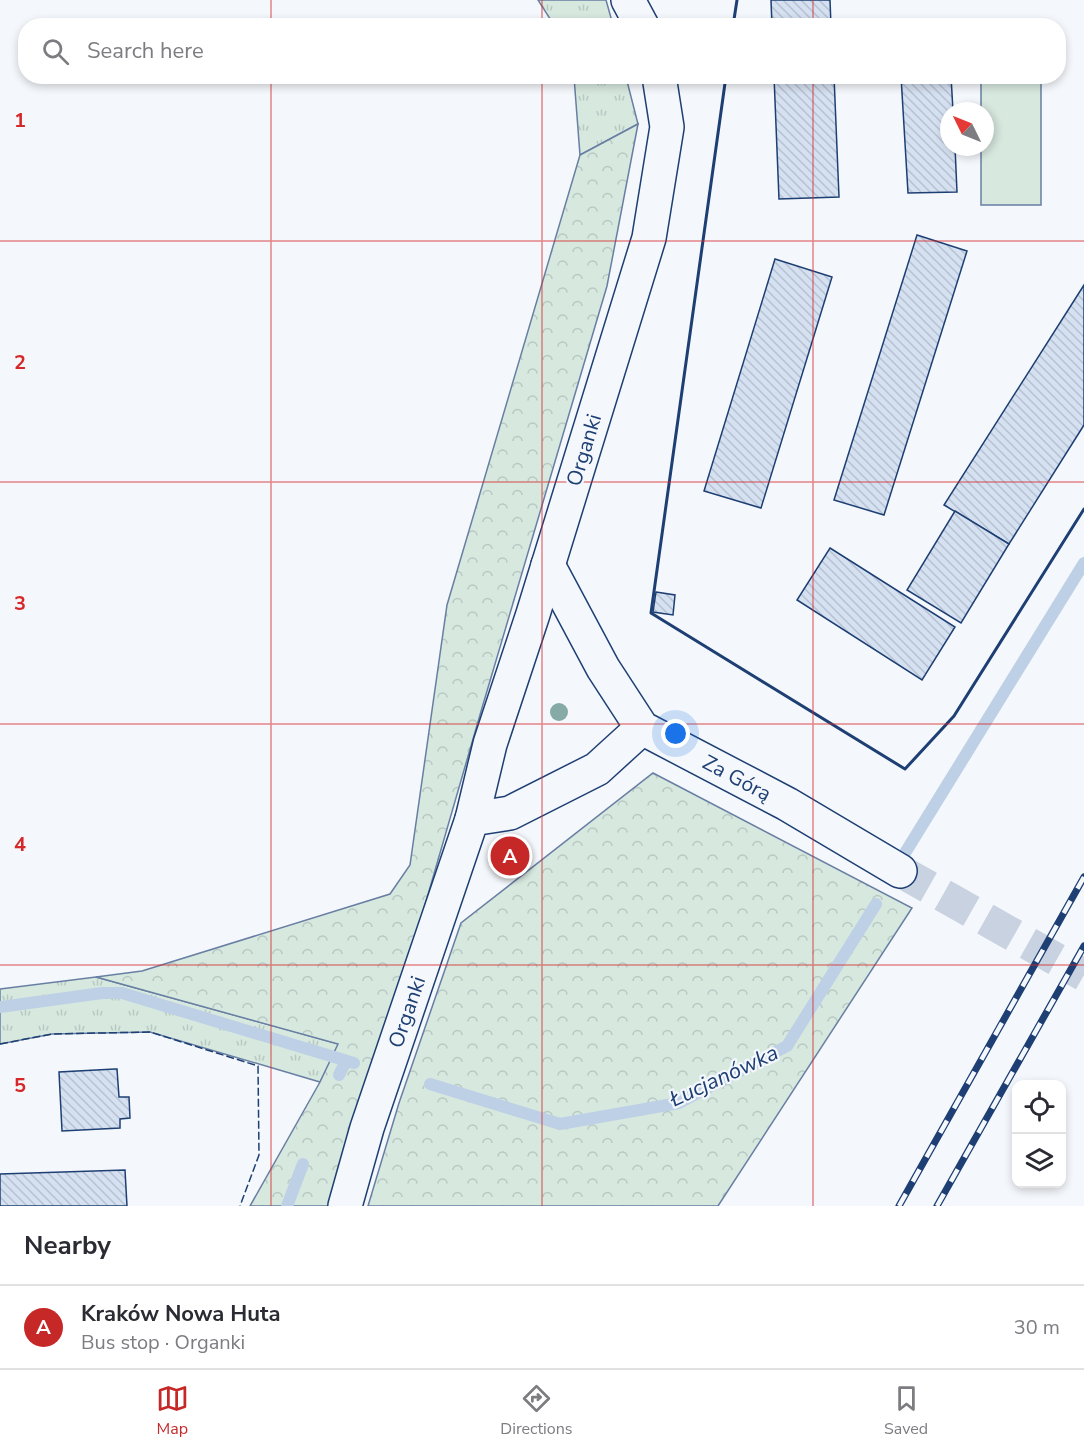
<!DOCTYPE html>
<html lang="en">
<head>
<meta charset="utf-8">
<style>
	body { margin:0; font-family:"Nunito Sans",sans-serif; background:#f7f7f7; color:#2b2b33 }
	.controls { position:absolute; right:18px; bottom:18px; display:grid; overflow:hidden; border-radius:12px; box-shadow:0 3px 9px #0003 }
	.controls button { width:54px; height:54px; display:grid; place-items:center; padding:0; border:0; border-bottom:2px solid #e1e1e2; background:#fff; color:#2b2b33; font:30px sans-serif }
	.compass { position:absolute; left:940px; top:102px; width:54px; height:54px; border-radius:50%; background:#fff; box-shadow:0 3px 9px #0003; rotate:313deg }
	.you { position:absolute; left:676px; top:734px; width:21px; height:21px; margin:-15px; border:4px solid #fff; border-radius:50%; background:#1a73e8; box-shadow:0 0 0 9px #1a73e833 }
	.badge { display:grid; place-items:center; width:39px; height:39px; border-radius:50%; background:#c62828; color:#fff; font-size:20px; font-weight:700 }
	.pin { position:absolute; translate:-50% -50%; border:3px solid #fff; box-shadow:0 2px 6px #0006 }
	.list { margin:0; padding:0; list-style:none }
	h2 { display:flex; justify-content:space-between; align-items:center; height:78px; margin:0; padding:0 24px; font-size:26px }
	h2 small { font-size:20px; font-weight:400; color:#7c7c81 }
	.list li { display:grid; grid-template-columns:39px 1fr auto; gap:18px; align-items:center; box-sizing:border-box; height:84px; padding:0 24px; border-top:2px solid #e1e1e2 }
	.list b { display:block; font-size:22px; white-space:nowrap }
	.list p { margin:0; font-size:20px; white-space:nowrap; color:#7c7c81 }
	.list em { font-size:20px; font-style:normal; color:#7c7c81 }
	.icon { flex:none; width:33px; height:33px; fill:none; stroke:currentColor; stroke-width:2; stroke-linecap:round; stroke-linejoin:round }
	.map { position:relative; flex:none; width:1084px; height:1206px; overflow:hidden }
	.search { position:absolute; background:#fff; box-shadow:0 3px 9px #0003; left:18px; right:18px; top:18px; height:66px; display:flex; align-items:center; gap:15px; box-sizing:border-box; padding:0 21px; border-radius:24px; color:#7c7c81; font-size:22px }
	.sheet { height:162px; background:#fff }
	nav { display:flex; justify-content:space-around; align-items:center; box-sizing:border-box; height:84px; border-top:2px solid #e1e1e2; background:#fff; font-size:16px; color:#7c7c81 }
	nav a { display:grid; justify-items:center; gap:3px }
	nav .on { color:#c62828 }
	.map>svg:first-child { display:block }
	.grass { fill:url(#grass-tufts); stroke:#687fa3; stroke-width:1.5 }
	.forest { fill:url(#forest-crowns); stroke:#687fa3; stroke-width:1.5 }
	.pitch { fill:#d7e8df; stroke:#687fa3; stroke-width:1.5 }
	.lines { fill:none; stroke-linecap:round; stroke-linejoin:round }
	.stream { stroke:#bed0e5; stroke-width:12 }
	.building { fill:url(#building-back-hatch); stroke:#1d3f73; stroke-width:1.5 }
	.minor-tunnel { stroke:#c9d2e0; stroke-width:33; stroke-dasharray:33 16; stroke-linecap:butt }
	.minor-casing { stroke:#1d3f73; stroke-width:36 }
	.minor { stroke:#f4f7fb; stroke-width:33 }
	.rail-casing { stroke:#1d3f73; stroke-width:7 }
	.rail { stroke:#f4f7fb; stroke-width:4.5; stroke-dasharray:14; stroke-linecap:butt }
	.fence { stroke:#1d3f73; stroke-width:1.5; stroke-dasharray:8 3; stroke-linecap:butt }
	.wall { stroke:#1d3f73; stroke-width:3 }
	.tree { fill:#86aba6 }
	.grid { fill:none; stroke:#d62828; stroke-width:1.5; stroke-opacity:0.55 }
	.labels { text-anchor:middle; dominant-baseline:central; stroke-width:4.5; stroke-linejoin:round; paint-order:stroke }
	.street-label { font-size:21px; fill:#1d3f73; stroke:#f4f7fb }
	.water-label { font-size:22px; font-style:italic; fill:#1d3f73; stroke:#f4f7fb }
	.grid-label { font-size:20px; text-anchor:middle; font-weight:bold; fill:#d62828; stroke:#f4f7fb; stroke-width:4.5; stroke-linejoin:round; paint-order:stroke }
</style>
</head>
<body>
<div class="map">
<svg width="1084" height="1206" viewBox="0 0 1084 1206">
	<defs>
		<pattern id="grass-tufts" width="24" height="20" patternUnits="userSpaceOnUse" patternTransform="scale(1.5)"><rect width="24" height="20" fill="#d7e8df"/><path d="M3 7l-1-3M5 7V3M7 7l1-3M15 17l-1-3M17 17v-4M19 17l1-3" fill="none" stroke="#b8c8c3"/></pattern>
		<pattern id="forest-crowns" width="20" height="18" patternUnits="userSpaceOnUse" patternTransform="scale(1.5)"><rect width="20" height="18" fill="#d7e8df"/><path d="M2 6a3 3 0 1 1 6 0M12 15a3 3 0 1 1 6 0" fill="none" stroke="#b8c8c3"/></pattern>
		<pattern id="building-back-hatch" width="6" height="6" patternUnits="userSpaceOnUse" patternTransform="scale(1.5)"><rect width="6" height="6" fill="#d5e0f0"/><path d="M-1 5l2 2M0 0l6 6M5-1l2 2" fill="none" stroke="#b6c1d1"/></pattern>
	</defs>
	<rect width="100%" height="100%" fill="#f4f7fb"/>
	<g class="grass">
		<path d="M538 0H606L613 25H554Z"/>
		<path d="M574 77H626L638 124 580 155Z"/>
		<path d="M96 977 339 1044 320 1082 150 1032 52 1034 0 1044V989Z"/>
	</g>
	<g class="forest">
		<path d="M638 124 607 286 482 708 381 1057 333 1206H250L320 1082 338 1044 96 977 142 971 390 894 410 865 447 605 580 155Z"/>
		<path d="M653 773 912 908 718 1206H368L399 1103 461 923Z"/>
	</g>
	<path class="pitch" d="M981 77H1041V205H981V147H985V111H981Z"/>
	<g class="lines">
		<g class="stream">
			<path d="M905 853 1084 563"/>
			<path d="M0 1007 102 993H122L354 1063"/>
			<path d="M339 1075 346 1061"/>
			<path d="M430 1084 560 1124 679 1103 787 1046 876 904"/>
			<path d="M287 1206 303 1164"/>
		</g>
	</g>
	<g class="building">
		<path d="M771 0H830L831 26H772Z"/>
		<path d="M774 76H834L839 197 779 199Z"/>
		<path d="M901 76H951L953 111H949V147H955L957 192 908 193Z"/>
		<path d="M917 235 967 251 884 515 834 500Z"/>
		<path d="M775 259 832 277 761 508 704 491Z"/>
		<path d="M1084 285V425L1009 544 944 505Z"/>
		<path d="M955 511 1009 544 961 623 907 590Z"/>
		<path d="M830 548 955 627 922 680 797 600Z"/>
		<path d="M656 592 675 595 673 615 653 612Z"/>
		<path d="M115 1069H117L119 1097H129L130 1118 120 1119V1128L62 1131 59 1072Z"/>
		<path d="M125 1170 127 1206H0V1174Z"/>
	</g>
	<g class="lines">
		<path class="minor-tunnel" d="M900 871 1084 975"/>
		<g class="minor-casing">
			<g id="minor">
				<path d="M628 0 642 26"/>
				<path d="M548 565 603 668 642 728 787 804 900 871"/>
				<path d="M472 819 490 744 533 614 649 238 667 127 659 76"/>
				<path d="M345 1206 367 1128 472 819 510 813 597 769 642 728"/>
			</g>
		</g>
		<use href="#minor" class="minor"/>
		<g class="rail-casing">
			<g id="rail">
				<path d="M899 1206 1084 877"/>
				<path d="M937 1206 1084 946"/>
			</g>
		</g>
		<use href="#rail" class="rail"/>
		<path class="fence" d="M0 1044 52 1034 150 1032 258 1066 259 1155 240 1206"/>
		<g class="wall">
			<path d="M733 26 737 0"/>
			<path d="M726 76 651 613 905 769 954 716 1084 509"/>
		</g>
	</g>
	<circle class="tree" cx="559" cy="712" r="9"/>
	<path class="grid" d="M271 0V26M542 0V26M813 0V26M271 76V1206M542 76V1206M813 76V1206M0 241H1084M0 482H1084M0 724H1084M0 965H1084"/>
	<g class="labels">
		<g class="street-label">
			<text transform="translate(584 450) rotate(-73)">Organki</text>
			<text transform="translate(737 778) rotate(28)">Za Górą</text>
			<text transform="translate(407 1012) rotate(-71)">Organki</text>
		</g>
		<g class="water-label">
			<text transform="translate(724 1076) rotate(-25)">Łucjanówka</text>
		</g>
	</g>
	<g class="grid-label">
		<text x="20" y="127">1</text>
		<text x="20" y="369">2</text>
		<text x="20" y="610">3</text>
		<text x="20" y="851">4</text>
		<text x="20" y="1092">5</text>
	</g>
</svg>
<div class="controls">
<button><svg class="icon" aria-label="locate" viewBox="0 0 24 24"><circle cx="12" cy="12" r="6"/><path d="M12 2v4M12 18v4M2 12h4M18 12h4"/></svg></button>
<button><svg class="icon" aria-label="layers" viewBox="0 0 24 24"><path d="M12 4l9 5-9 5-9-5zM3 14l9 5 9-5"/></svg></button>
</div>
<svg class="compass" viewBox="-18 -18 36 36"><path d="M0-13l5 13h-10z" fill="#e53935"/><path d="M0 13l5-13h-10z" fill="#7c7c81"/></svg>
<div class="you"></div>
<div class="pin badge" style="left:510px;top:856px">A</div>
<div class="search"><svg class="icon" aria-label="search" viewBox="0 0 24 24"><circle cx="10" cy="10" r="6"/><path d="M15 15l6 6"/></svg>Search here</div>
</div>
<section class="sheet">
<h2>Nearby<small></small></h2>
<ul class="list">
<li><span class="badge">A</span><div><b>Kraków Nowa Huta</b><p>Bus stop · Organki</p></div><em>30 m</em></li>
</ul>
</section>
<nav>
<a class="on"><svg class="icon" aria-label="map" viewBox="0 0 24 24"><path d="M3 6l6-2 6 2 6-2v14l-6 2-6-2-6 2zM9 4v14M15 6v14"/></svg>Map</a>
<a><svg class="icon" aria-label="directions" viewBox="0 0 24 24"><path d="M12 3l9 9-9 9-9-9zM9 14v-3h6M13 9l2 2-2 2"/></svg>Directions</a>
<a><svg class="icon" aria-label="saved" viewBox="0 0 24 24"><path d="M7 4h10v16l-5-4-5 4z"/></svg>Saved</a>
</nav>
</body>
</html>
